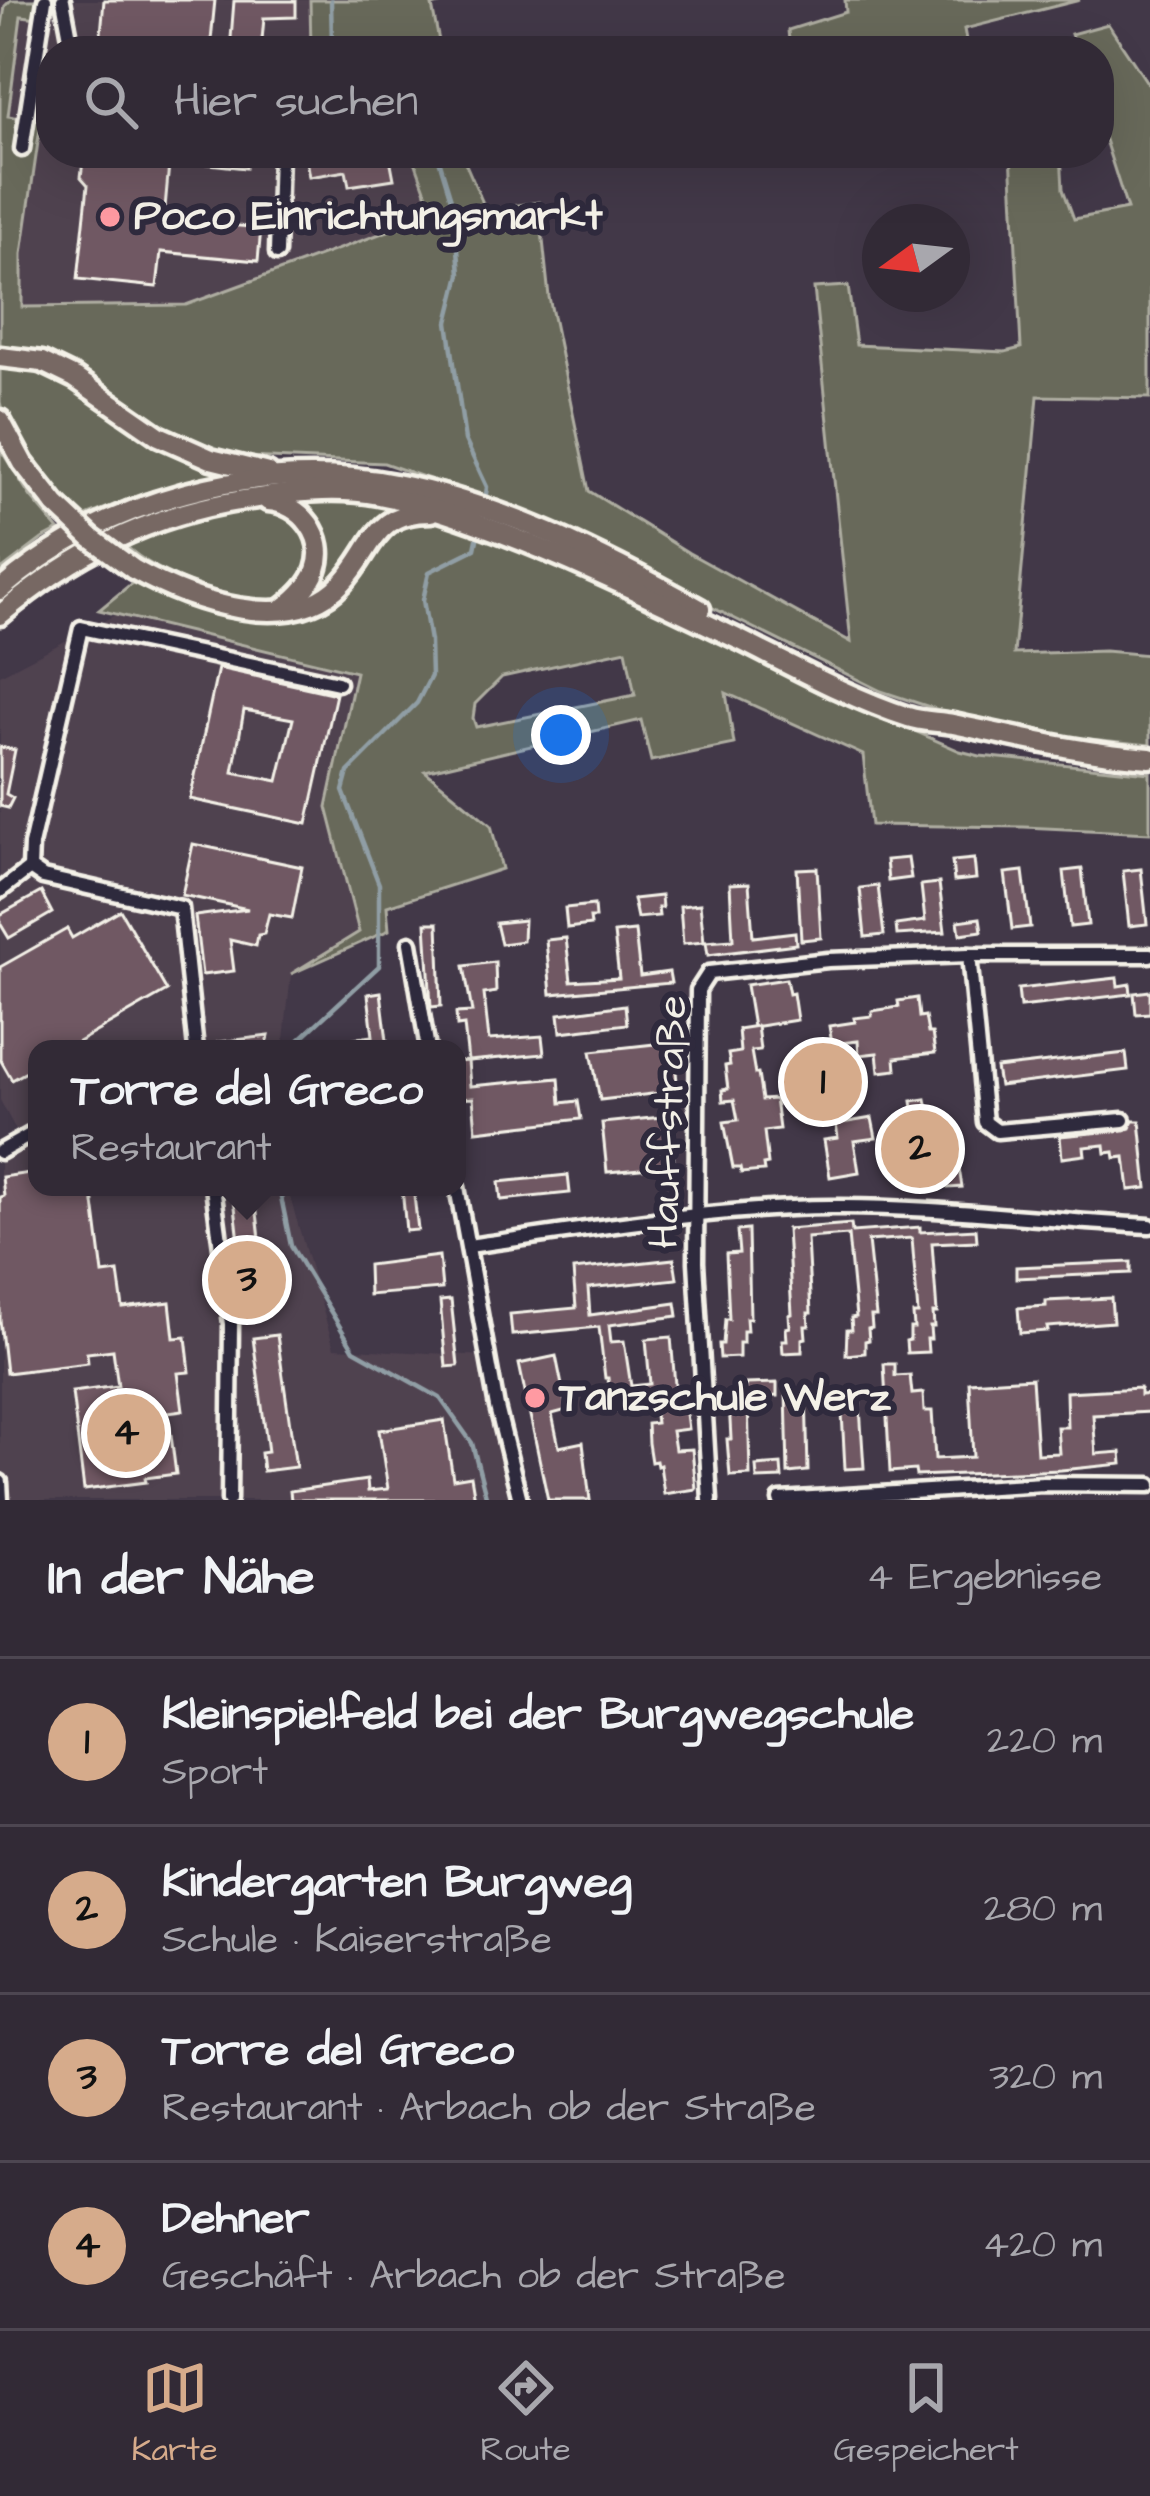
<!DOCTYPE html>
<html lang="de">
<head>
<meta charset="utf-8">
<style>
	body { margin:0; font-family:"Architects Daughter",sans-serif; background:#3d3642; color:#f1f3f6 }
	.compass { position:absolute; left:862px; top:204px; width:108px; height:108px; border-radius:50%; background:#322a36; box-shadow:0 12px 48px #0002; rotate:255deg }
	.you { position:absolute; left:561px; top:735px; width:42px; height:42px; margin:-30px; border:9px solid #fff; border-radius:50%; background:#1a73e8; box-shadow:0 0 0 18px #1a73e833 }
	.badge { display:grid; place-items:center; width:78px; height:78px; border-radius:50%; background:#d6ab8b; color:#111; font-size:39px; font-weight:700 }
	.pin { position:absolute; translate:-50% -50%; border:6px solid #fff; box-shadow:0 3px 12px #0006 }
	.popup { position:absolute; left:28px; top:1040px; width:438px; height:156px; box-sizing:border-box; display:grid; place-content:center; border-radius:24px; background:#322a36; filter:drop-shadow(0 3px 9px #0005); font-size:39px; white-space:nowrap; color:#a8a7ad }
	.popup b { font-size:45px; color:#f1f3f6 }
	.popup::after { content:''; position:absolute; left:50%; top:100%; margin-left:-24px; border:24px solid transparent; border-top-color:#322a36 }
	.list { margin:0; padding:0; list-style:none }
	h2 { display:flex; justify-content:space-between; align-items:center; height:156px; margin:0; padding:0 48px; font-size:51px }
	h2 small { font-size:39px; font-weight:400; color:#a8a7ad }
	.list li { display:grid; grid-template-columns:78px 1fr auto; gap:36px; align-items:center; box-sizing:border-box; height:168px; padding:0 48px; border-top:3px solid #4d4651 }
	.list b { display:block; font-size:45px; white-space:nowrap }
	.list p { margin:0; font-size:39px; white-space:nowrap; color:#a8a7ad }
	.list em { font-size:39px; font-style:normal; color:#a8a7ad }
	.icon { flex:none; width:66px; height:66px; fill:none; stroke:currentColor; stroke-width:2; stroke-linecap:round; stroke-linejoin:round }
	.map { position:relative; flex:none; width:1150px; height:1500px; overflow:hidden }
	.search { position:absolute; background:#322a36; box-shadow:0 12px 48px #0002; left:36px; right:36px; top:36px; height:132px; display:flex; align-items:center; gap:30px; box-sizing:border-box; padding:0 42px; border-radius:48px; color:#a8a7ad; font-size:45px }
	.sheet { height:828px; background:#322a36 }
	nav { display:flex; justify-content:space-around; align-items:center; box-sizing:border-box; height:168px; border-top:3px solid #4d4651; background:#322a36; font-size:33px; color:#a8a7ad }
	nav a { display:grid; justify-items:center; gap:6px }
	nav .on { color:#d6ab8b }
	.map>svg:first-child { display:block }
	.built { fill:#504250 }
	.green { fill:#68695a; stroke:#aeada1; stroke-width:3; fill-rule:evenodd }
	.lines { fill:none; stroke-linecap:round; stroke-linejoin:round }
	.stream { stroke:#909ea5; stroke-width:4.5 }
	.building { fill:#705963; stroke:#f4f1e8; stroke-width:3; fill-rule:evenodd }
	.street-casing { stroke:#f4f1e8; stroke-width:21 }
	.primary-casing { stroke:#f4f1e8; stroke-width:27 }
	.street { stroke:#2f2a3d; stroke-width:12 }
	.primary { stroke:#776864; stroke-width:18 }
	.primary-bridge-casing { stroke:#f4f1e8; stroke-width:27; stroke-linecap:butt }
	.primary-bridge { stroke:#776864; stroke-width:18 }
	.poi-dot { fill:#ff9aa2; stroke:#2f2a3d; stroke-width:4.5 }
	.labels { text-anchor:middle; dominant-baseline:central; stroke-width:12; stroke-linejoin:round; paint-order:stroke }
	.poi-label { font-size:42px; font-weight:bold; fill:#f4f1e8; stroke:#2f2a3d; text-anchor:start }
	.street-label { font-size:42px; fill:#f4f1e8; stroke:#2f2a3d }
</style>
</head>
<body>
<div class="map">
<svg width="1150" height="1500" viewBox="0 0 1150 1500">
	<rect width="100%" height="100%" fill="#423848"/>
	<filter id="ink" filterUnits="userSpaceOnUse"><feTurbulence type="fractalNoise" baseFrequency=".00833" numOctaves="2"/><feDisplacementMap in="SourceGraphic" scale="24" xChannelSelector="R" yChannelSelector="G"/><feConvolveMatrix kernelMatrix="1 2 1 2 8 2 1 2 1" color-interpolation-filters="sRGB"/></filter>
	<g filter="url(#ink)">
		<g class="built">
			<path d="M0 0H310L311 51H51V153H412L437 220H418L186 305 21 307 0 287Z"/>
			<path d="M117 614 356 671 327 807 359 933 291 974 283 1049H37V1187H287L334 1348 486 1356 531 1500H0V1142L17 1132 0 1100V675Z"/>
		</g>
		<g class="green">
			<path d="M11 0H37L39 18 21 16 8 116 41 121 22 254V307L186 305 418 220H436L412 153H461L486 210 539 202 549 297 589 491 689 553 851 642 814 288 848 286 856 345 1005 352 1021 348 1011 153H1061L1063 189 1074 219 1127 209 1099 121V51H1077L1071 34 1108 24 1150 87V398L1038 396 1014 654 1105 651 1150 655V745L1060 736 960 717 881 691 509 507 384 463 222 456 174 438 52 359 29 351 0 350V39L5 6Z"/>
			<path d="M310 0H453L432 6 441 51H311Z"/>
			<path d="M845 0H1080L964 29 968 51H790L788 30 846 12Z"/>
			<path d="M0 364 38 369 61 378 165 450 198 464 235 471V474L144 493 84 517C60 494 6 434 0 402 0 391 0 376 0 364Z"/>
			<path d="M0 449 31 497 59 530 42 539 0 571Z"/>
			<path d="M290 497 348 498 396 504V510C387 514 378 518 371 525 365 533 361 543 355 551 343 570 325 589 305 600L323 563Z"/>
			<path d="M253 506C263 507 273 507 281 510 331 529 308 598 260 603 238 605 216 594 197 586 171 575 143 563 124 544 166 525 208 514 253 506Z"/>
			<path d="M411 518C451 520 499 545 539 557L822 690 960 751 980 756 1150 773V833L1024 827 871 825 863 755 726 693 734 744 651 761 641 720 425 771 491 825 502 869 387 906 389 930 291 974 359 932 327 807 356 672 99 610 132 583 244 619 299 616 335 601 358 573 379 540ZM626 650 635 695 476 727 473 718 475 704 502 677Z"/>
			<path d="M844 1046 851 1112 803 1119 796 1051Z"/>
		</g>
		<g class="lines">
			<g class="stream">
				<path d="M331 0 332 48 337 51"/>
				<path d="M437 153 455 212 460 274 448 322 465 440 487 487 485 501"/>
				<path d="M296 1049 299 1040 379 966V884L343 791 348 772 417 703 431 676 430 641 423 600 429 572 475 549 479 530"/>
				<path d="M279 1187 291 1246 354 1350 440 1398 472 1443 487 1500"/>
			</g>
		</g>
		<g class="building">
			<path d="M104 0H215L210 51H168L100 45Z"/>
			<path d="M234 1H296V17L264 18 261 51H230Z"/>
			<path d="M84 153H170L164 219 261 228 258 261 161 252 157 287 78 279 88 185 81 177Z"/>
			<path d="M172 153H247L246 168 172 160Z"/>
			<path d="M305 153H389L394 179 349 186 346 171 309 177Z"/>
			<path d="M218 668 336 694 307 824 190 799ZM244 710 293 719 278 781 233 772Z"/>
			<path d="M0 747 15 750 6 794 13 798 8 808 0 806Z"/>
			<path d="M193 844 302 867 292 918 269 914 264 934 258 935 256 946 230 940 234 971 202 975 195 916 248 909 182 895Z"/>
			<path d="M908 858 911 878 888 881 886 860Z"/>
			<path d="M974 859 976 879 954 881 952 861Z"/>
			<path d="M817 868 821 938 801 940 797 869Z"/>
			<path d="M1082 869 1088 925 1070 927 1064 871Z"/>
			<path d="M1141 869 1147 924 1129 926 1123 871Z"/>
			<path d="M1023 871 1030 927 1012 929 1005 873Z"/>
			<path d="M749 883 753 937 795 932 796 944 708 955 706 942 733 940 730 884Z"/>
			<path d="M939 883 945 932 897 935 896 925 925 921 921 885Z"/>
			<path d="M878 886 884 935 865 937 860 888Z"/>
			<path d="M41 892 52 913 9 938 0 923V915Z"/>
			<path d="M661 896 662 908H658L659 916 637 918 633 899Z"/>
			<path d="M700 904 704 942 683 944 680 906Z"/>
			<path d="M594 905 595 918H590L591 925 567 928 565 908Z"/>
			<path d="M120 910 167 991 66 1049H37V1066L12 1080 0 1059V967L67 929 72 938Z"/>
			<path d="M980 918 982 931 960 934 958 921Z"/>
			<path d="M524 920 523 941 501 944 496 923Z"/>
			<path d="M426 923H438L441 1006 431 1007Z"/>
			<path d="M635 931 640 976 669 972 671 983 551 994 546 940 566 938 571 981 619 978 614 933Z"/>
			<path d="M495 962 496 992 484 994 489 1040 542 1036 544 1054 468 1061 464 1025 457 1026 456 1013 472 1012 464 966Z"/>
			<path d="M1117 978 1118 986 1130 984 1131 994 1020 1007 1018 989Z"/>
			<path d="M786 979 789 994 793 993 797 1020 753 1027 746 985Z"/>
			<path d="M1150 991V1013L1136 1014 1134 993Z"/>
			<path d="M381 992 388 1049H322V1042L373 1036 368 994Z"/>
			<path d="M917 998 919 1017 925 1016 928 1033H932L935 1053 895 1058 896 1070 879 1072 877 1053 859 1055 858 1041 832 1044 829 1026 855 1022 854 1018 872 1016V1011L899 1007 898 1001Z"/>
			<path d="M625 1005 627 1024 561 1032 559 1014Z"/>
			<path d="M757 1026 760 1050 751 1051 755 1074H758L762 1100 775 1099 779 1129 764 1131 768 1164 763 1165 764 1171 741 1173 740 1168H733L724 1122 738 1120 734 1100 723 1101 722 1090 728 1089 725 1066 730 1065 728 1054 740 1052 738 1029Z"/>
			<path d="M269 1036 266 1049H218V1042Z"/>
			<path d="M673 1042 678 1091 600 1100 591 1051Z"/>
			<path d="M1126 1053 1128 1070 999 1086 996 1068Z"/>
			<path d="M468 1061 470 1086 559 1078 561 1103 578 1101 581 1119 476 1131 473 1098 457 1099V1062Z"/>
			<path d="M926 1099 928 1109 933 1108 936 1126 940 1125 945 1160 922 1163 923 1168 910 1170 904 1130 916 1128 912 1101Z"/>
			<path d="M672 1116 674 1166 607 1172 602 1123Z"/>
			<path d="M872 1118 876 1138 854 1141 859 1172 830 1177 824 1140 838 1138 836 1124Z"/>
			<path d="M1133 1121H1140L1147 1188 1129 1190 1125 1157 1115 1158 1114 1152 1106 1153 1105 1145 1084 1147 1085 1155 1062 1158 1060 1136 1124 1130 1130 1128Z"/>
			<path d="M958 1162 962 1187 948 1188 945 1163Z"/>
			<path d="M37 1172V1187H48L49 1191 92 1187 103 1274 118 1272 123 1308 170 1302 174 1338 186 1337 190 1372 178 1373 183 1410 168 1412 176 1474 145 1478 146 1482 84 1490 72 1392 118 1386 113 1350 87 1353 88 1363 6 1373 0 1320V1197L4 1196 2 1177Z"/>
			<path d="M568 1175 570 1193 501 1200 499 1182Z"/>
			<path d="M402 1187H413L418 1230 406 1231Z"/>
			<path d="M255 1195 260 1239 239 1241 234 1198Z"/>
			<path d="M851 1224 852 1232 920 1227V1232L976 1229 977 1241 932 1243 937 1313H933L934 1327H930L931 1339H927L928 1352 907 1353 906 1341 910 1340V1328H914L913 1314H918L912 1238 868 1241 876 1316H871L872 1328 868 1329 869 1340 865 1341V1353L846 1355 847 1330H852L851 1318 856 1317 848 1235 807 1238 811 1313H808L809 1326H805L806 1338 802 1339V1352L783 1353 782 1340H787L786 1328 790 1327 789 1315 792 1314 787 1229Z"/>
			<path d="M748 1230 750 1318H746L747 1331H743V1343H739V1357L720 1358 719 1344H723L725 1319H729L726 1254 739 1253 737 1231Z"/>
			<path d="M439 1256 442 1289 369 1295 368 1265Z"/>
			<path d="M674 1259 677 1279 588 1288 590 1315 676 1303 678 1316 609 1325 611 1342 624 1341 631 1386 650 1384 646 1339 671 1337 676 1397 689 1396 690 1405 685 1406 688 1429 672 1431 675 1450 692 1449 696 1489 664 1494 660 1465 657 1466 656 1461 651 1462 648 1443 647 1424 656 1423 653 1399 633 1400 634 1408 612 1411 608 1378H605L599 1327 512 1335 510 1314 576 1308 573 1270Z"/>
			<path d="M1131 1262V1273L1016 1278V1267Z"/>
			<path d="M1111 1298 1113 1322 1047 1327 1048 1331 1020 1333 1018 1308 1046 1306V1301Z"/>
			<path d="M451 1300 458 1366 446 1367 440 1301Z"/>
			<path d="M277 1335 296 1467 263 1471 261 1453 268 1452 253 1338Z"/>
			<path d="M556 1356 567 1410 552 1414 559 1447 583 1442 590 1500H548L519 1364Z"/>
			<path d="M884 1364H895V1376L910 1375 912 1394 923 1393 924 1411H932L935 1459 973 1457 969 1382 1032 1378 1037 1454 1059 1453 1057 1427H1067L1066 1392 1140 1388V1395L1150 1394V1412L1093 1415 1096 1454 1121 1452 1122 1464 1061 1470 916 1476 915 1470 890 1472Z"/>
			<path d="M777 1383V1396L746 1397V1384Z"/>
			<path d="M806 1390 808 1471 788 1473 786 1391Z"/>
			<path d="M859 1392 864 1468 845 1469 841 1393Z"/>
			<path d="M748 1400 750 1475 730 1476 727 1439H731L729 1402Z"/>
			<path d="M444 1420 453 1479 471 1476 475 1500H291L290 1491 367 1480 368 1491 388 1489 379 1430Z"/>
			<path d="M781 1464 782 1478 757 1479 756 1466Z"/>
		</g>
		<g class="lines">
			<g class="street-casing">
				<g id="street">
					<path d="M63 0 72 48 76 51"/>
					<path d="M22 149 45 0"/>
					<path d="M277 253 280 153"/>
					<path d="M0 891 30 868"/>
					<path d="M410 943 428 1049"/>
					<path d="M969 955 985 1122 997 1131 1123 1120"/>
					<path d="M196 1049 181 908 43 877 30 868 31 845 81 628 338 683"/>
					<path d="M0 1152 37 1131"/>
					<path d="M213 1187 231 1324 229 1500"/>
					<path d="M457 1187 497 1407 520 1500"/>
					<path d="M469 1246C588 1229 710 1208 831 1207 938 1206 1044 1221 1150 1226"/>
					<path d="M0 1482 1 1500"/>
					<path d="M710 1500 696 1262 698 990 709 973 828 960 969 955H1150"/>
					<path d="M780 1500 1043 1484 1150 1485"/>
				</g>
			</g>
			<g class="primary-casing">
				<g id="primary">
					<path d="M0 357 42 362 75 378 159 436 211 459 268 473"/>
					<path d="M0 420 23 463 56 505"/>
					<path d="M268 501C301 503 328 537 316 570 310 586 298 597 285 607"/>
					<path d="M133 569C188 600 291 638 342 583 375 548 372 512 431 512"/>
					<path d="M0 590C105 499 258 458 395 484 502 504 605 556 700 609"/>
					<path d="M0 615C73 553 149 515 244 500 289 493 334 486 379 495 412 501 444 512 475 523 567 556 654 599 742 641 796 668 850 698 908 717 922 722 938 721 953 724 1020 738 1081 753 1150 758"/>
				</g>
			</g>
			<use href="#street" class="street"/>
			<use href="#primary" class="primary"/>
			<g class="primary-bridge-casing">
				<path id="primary-bridge" d="M56 505 91 538 133 569"/>
			</g>
			<use href="#primary-bridge" class="primary-bridge"/>
		</g>
	</g>
	<g class="poi-dot">
		<circle cx="110" cy="217" r="12"/>
		<circle cx="535" cy="1398" r="12"/>
	</g>
	<g class="labels">
		<g class="poi-label">
			<text x="134" y="217">Poco Einrichtungsmarkt</text>
			<text x="559" y="1398">Tanzschule Werz</text>
		</g>
		<g class="street-label">
			<text transform="translate(669 1122) rotate(-88)">Hauffstraße</text>
		</g>
	</g>
</svg>
<svg class="compass" viewBox="-18 -18 36 36"><path d="M0-13l5 13h-10z" fill="#e53935"/><path d="M0 13l5-13h-10z" fill="#a8a7ad"/></svg>
<div class="you"></div>
<div class="pin badge" style="left:823px;top:1082px">1</div>
<div class="pin badge" style="left:920px;top:1149px">2</div>
<div class="pin badge" style="left:247px;top:1280px">3</div>
<div class="popup"><b>Torre del Greco</b>Restaurant</div>
<div class="pin badge" style="left:126px;top:1433px">4</div>
<div class="search"><svg class="icon" aria-label="search" viewBox="0 0 24 24"><circle cx="10" cy="10" r="6"/><path d="M15 15l6 6"/></svg>Hier suchen</div>
</div>
<section class="sheet">
<h2>In der Nähe<small>4 Ergebnisse</small></h2>
<ul class="list">
<li><span class="badge">1</span><div><b>Kleinspielfeld bei der Burgwegschule</b><p>Sport</p></div><em>220 m</em></li>
<li><span class="badge">2</span><div><b>Kindergarten Burgweg</b><p>Schule · Kaiserstraße</p></div><em>280 m</em></li>
<li><span class="badge">3</span><div><b>Torre del Greco</b><p>Restaurant · Arbach ob der Straße</p></div><em>320 m</em></li>
<li><span class="badge">4</span><div><b>Dehner</b><p>Geschäft · Arbach ob der Straße</p></div><em>420 m</em></li>
</ul>
</section>
<nav>
<a class="on"><svg class="icon" aria-label="map" viewBox="0 0 24 24"><path d="M3 6l6-2 6 2 6-2v14l-6 2-6-2-6 2zM9 4v14M15 6v14"/></svg>Karte</a>
<a><svg class="icon" aria-label="directions" viewBox="0 0 24 24"><path d="M12 3l9 9-9 9-9-9zM9 14v-3h6M13 9l2 2-2 2"/></svg>Route</a>
<a><svg class="icon" aria-label="saved" viewBox="0 0 24 24"><path d="M7 4h10v16l-5-4-5 4z"/></svg>Gespeichert</a>
</nav>
</body>
</html>
